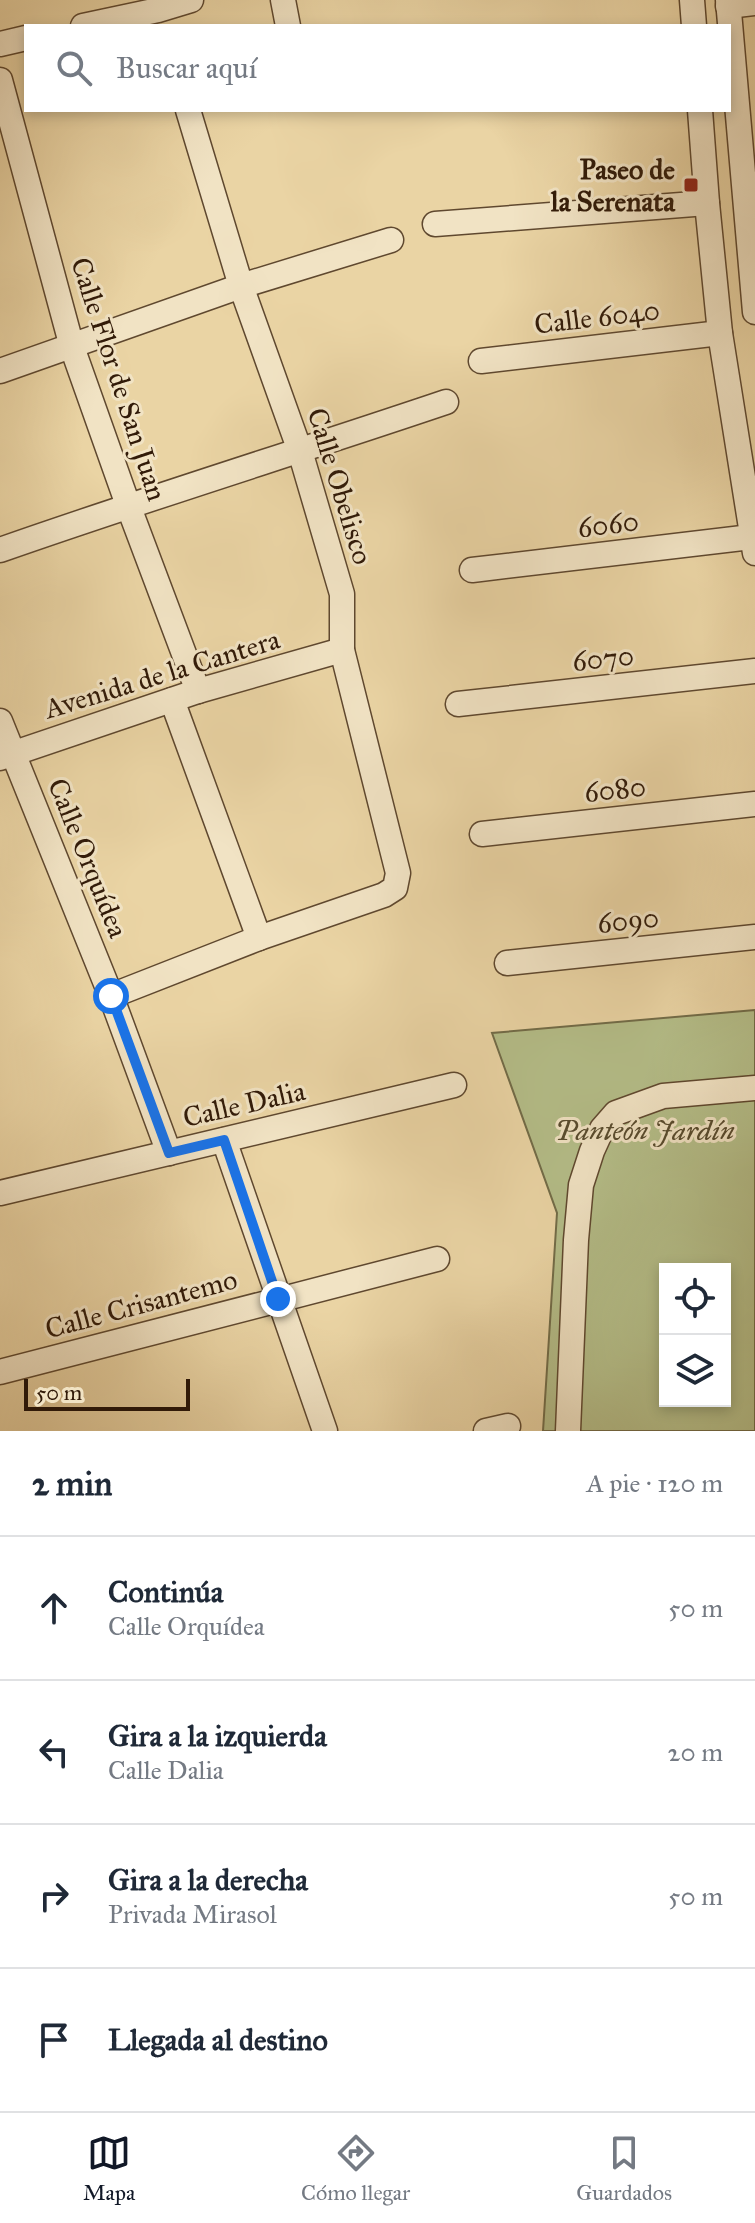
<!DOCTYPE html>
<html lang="es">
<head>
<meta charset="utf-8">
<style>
	body { margin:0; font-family:"IM FELL Great Primer",serif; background:#f6f6f7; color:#1f2937 }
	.controls { position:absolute; right:24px; bottom:24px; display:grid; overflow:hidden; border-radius:0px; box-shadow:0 4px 12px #0003 }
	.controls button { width:72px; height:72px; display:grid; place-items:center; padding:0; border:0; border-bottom:2px solid #e0e1e3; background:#fff; color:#1f2937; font:40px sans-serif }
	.scale { position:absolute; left:24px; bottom:20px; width:166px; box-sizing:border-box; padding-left:8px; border:4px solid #311a08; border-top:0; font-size:22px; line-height:28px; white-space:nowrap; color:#311a08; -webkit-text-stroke:6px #f1e3c4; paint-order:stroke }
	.stop { position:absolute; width:24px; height:24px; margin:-18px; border:6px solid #1a73e8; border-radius:50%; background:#fff }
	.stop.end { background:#1a73e8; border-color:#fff; box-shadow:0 2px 8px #0008 }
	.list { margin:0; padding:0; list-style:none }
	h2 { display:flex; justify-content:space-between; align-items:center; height:104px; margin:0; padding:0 32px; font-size:34px }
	h2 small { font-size:26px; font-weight:400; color:#747a83 }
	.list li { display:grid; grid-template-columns:52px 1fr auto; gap:24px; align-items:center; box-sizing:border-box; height:144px; padding:0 32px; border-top:2px solid #e0e1e3 }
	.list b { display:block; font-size:30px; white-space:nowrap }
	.list p { margin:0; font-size:26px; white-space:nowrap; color:#747a83 }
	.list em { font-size:26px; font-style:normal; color:#747a83 }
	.icon { flex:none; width:44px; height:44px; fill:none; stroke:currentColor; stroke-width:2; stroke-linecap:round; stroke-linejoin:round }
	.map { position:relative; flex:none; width:755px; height:1431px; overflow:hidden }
	.search { position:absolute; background:#fff; box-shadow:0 4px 12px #0003; left:24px; right:24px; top:24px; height:88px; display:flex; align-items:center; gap:20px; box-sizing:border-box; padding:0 28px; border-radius:0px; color:#747a83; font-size:30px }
	.sheet { height:680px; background:#fff }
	nav { display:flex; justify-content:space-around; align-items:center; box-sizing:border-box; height:112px; border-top:2px solid #e0e1e3; background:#fff; font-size:22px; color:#747a83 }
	nav a { display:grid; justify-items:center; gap:4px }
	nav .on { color:#111827 }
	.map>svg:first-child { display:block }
	.green { fill:#b4bd88; stroke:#726c48; stroke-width:2; fill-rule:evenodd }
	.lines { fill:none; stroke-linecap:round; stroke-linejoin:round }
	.minor-casing { stroke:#5f482f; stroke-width:27 }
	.minor { stroke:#f1e3c4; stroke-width:24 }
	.route { stroke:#1a73e8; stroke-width:10 }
	.poi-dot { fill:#8f2418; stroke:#f1e3c4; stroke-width:3 }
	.labels { text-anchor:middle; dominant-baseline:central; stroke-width:6; stroke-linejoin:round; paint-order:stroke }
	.poi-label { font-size:28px; font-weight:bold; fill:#311a08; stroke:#f1e3c4; text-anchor:end }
	.street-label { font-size:28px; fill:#311a08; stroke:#f1e3c4 }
	.park-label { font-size:28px; font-style:italic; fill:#584b2e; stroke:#f1e3c4 }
</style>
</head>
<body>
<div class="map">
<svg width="755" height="1431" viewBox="0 0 755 1431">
	<rect width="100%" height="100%" fill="#ead4a4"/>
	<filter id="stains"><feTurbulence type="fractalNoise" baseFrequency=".0025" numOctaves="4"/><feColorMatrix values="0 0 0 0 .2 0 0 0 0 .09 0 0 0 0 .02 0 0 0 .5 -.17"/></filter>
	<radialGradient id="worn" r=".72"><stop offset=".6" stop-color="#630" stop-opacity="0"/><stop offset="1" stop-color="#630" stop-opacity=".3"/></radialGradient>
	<path class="green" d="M755 1010V1431H543L557 1213 492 1033ZM665 1269H725V1401H665Z"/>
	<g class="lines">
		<g class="minor-casing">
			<g id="minor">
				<path d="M283 0 288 26"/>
				<path d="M692 0 694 26"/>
				<path d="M728 0 755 312"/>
				<path d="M728 6 755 3"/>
				<path d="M83 26 158 10 191 0"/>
				<path d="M0 44 26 38"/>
				<path d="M0 80 72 347 128 505 198 691"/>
				<path d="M700 110 707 203 720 333 755 553"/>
				<path d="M435 224 707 203"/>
				<path d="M481 361 720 333"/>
				<path d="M0 371 241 286 391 240"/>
				<path d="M0 550C148 498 298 452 446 402"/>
				<path d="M472 570 751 537"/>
				<path d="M172 700 259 938"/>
				<path d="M458 704 755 671"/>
				<path d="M0 721 111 996 169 1153"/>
				<path d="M0 758 198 691 342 650"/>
				<path d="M482 834 755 804"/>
				<path d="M507 963 755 937"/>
				<path d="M111 996 259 938 384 895 395 888 398 873 342 650V594L300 451 241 286 188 110"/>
				<path d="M224 1140 325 1431"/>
				<path d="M0 1193 454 1085"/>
				<path d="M0 1372 437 1259"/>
				<path d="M486 1431 508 1426"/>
				<path d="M568 1431 576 1240 581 1185 592 1151 602 1129 616 1113 663 1096 755 1088"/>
			</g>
		</g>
		<use href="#minor" class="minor"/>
	</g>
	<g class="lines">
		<path class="route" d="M111 996 169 1153 224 1140 278 1299"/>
	</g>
	<rect class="poi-dot" x="683" y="177" width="16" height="16" rx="4"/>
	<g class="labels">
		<g class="poi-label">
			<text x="675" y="169">Paseo de<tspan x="675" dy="32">la Serenata</tspan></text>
		</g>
		<g class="street-label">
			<text transform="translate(597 317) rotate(-7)">Calle 6040</text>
			<text transform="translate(119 379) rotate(72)">Calle Flor de San Juan</text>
			<text transform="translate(340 486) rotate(73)">Calle Obelisco</text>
			<text transform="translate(608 524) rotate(-7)">6060</text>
			<text transform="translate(603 658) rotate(-6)">6070</text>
			<text transform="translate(162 674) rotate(-17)">Avenida de la Cantera</text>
			<text transform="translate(615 789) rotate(-6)">6080</text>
			<text transform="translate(88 858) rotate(68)">Calle Orquídea</text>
			<text transform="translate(628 920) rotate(-6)">6090</text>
			<text transform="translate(244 1104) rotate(-13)">Calle Dalia</text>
			<text transform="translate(141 1304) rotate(-15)">Calle Crisantemo</text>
		</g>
		<g class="park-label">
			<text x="645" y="1130">Panteón Jardín</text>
		</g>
	</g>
	<rect width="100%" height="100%" filter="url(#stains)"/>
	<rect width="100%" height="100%" fill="url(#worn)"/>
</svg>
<div class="controls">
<button><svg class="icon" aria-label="locate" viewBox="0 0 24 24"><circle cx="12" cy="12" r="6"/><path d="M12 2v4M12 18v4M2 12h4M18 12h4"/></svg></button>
<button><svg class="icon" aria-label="layers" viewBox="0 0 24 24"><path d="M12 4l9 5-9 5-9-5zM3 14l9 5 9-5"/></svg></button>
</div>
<div class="scale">50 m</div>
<div class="stop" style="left:111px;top:996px"></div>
<div class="stop end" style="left:278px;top:1299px"></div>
<div class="search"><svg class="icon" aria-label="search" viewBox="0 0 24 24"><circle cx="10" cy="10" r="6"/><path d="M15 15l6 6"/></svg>Buscar aquí</div>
</div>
<section class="sheet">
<h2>2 min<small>A pie · 120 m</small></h2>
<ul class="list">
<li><svg class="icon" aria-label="ahead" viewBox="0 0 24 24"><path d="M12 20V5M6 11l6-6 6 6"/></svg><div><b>Continúa</b><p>Calle Orquídea</p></div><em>50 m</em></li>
<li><svg class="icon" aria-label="left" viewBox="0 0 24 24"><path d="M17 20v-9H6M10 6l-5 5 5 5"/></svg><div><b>Gira a la izquierda</b><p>Calle Dalia</p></div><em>20 m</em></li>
<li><svg class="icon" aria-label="right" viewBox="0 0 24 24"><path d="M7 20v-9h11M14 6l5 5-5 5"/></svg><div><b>Gira a la derecha</b><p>Privada Mirasol</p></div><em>50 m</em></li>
<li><svg class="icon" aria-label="arrive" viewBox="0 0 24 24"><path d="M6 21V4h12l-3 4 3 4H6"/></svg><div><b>Llegada al destino</b></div></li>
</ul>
</section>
<nav>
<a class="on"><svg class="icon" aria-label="map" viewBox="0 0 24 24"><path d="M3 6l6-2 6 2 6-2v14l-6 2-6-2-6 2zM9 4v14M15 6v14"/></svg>Mapa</a>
<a><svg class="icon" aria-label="directions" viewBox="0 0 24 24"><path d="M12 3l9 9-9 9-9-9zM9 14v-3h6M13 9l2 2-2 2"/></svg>Cómo llegar</a>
<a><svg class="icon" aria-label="saved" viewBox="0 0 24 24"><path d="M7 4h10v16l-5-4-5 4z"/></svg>Guardados</a>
</nav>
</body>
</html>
